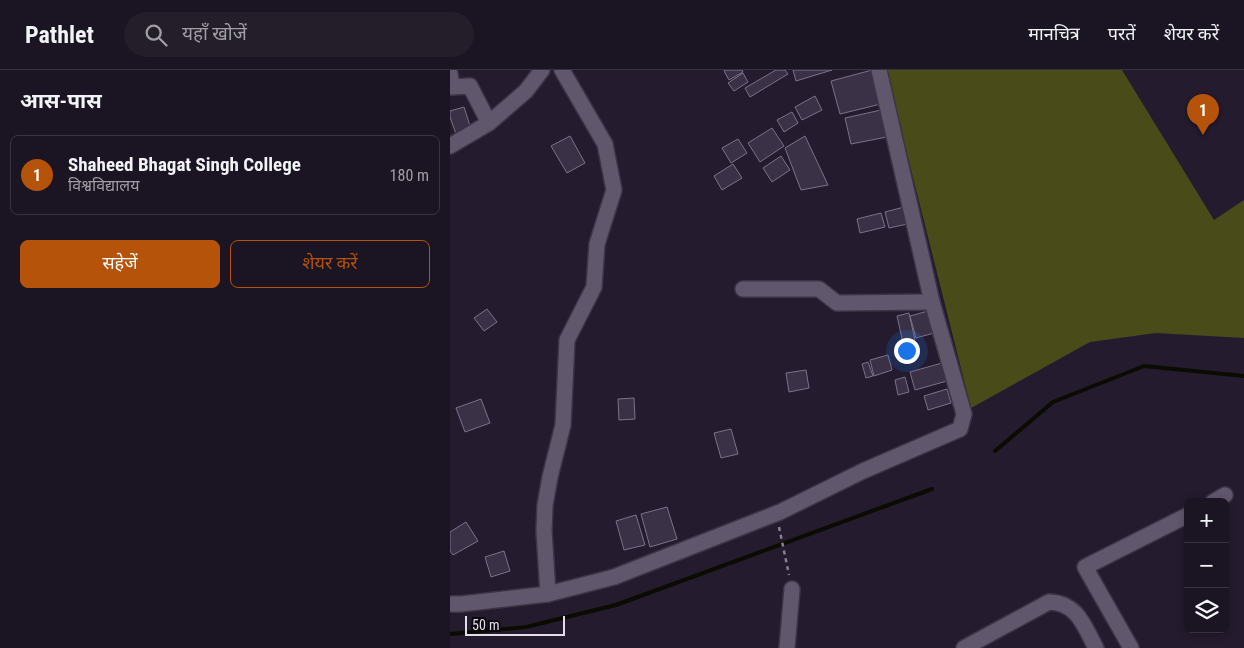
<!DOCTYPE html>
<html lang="hi">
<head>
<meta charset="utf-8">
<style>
	body { margin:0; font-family:"Roboto Condensed","Noto Sans Devanagari",sans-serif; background:#241d2a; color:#f1f3f6 }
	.controls { position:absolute; right:15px; bottom:15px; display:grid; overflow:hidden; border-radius:8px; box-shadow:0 2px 8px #0003 }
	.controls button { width:45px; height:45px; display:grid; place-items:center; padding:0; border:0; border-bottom:1px solid #393340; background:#1b1422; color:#f1f3f6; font:25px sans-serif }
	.scale { position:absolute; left:15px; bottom:12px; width:100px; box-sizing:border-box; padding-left:5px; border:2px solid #e4deeb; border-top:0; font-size:14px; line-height:18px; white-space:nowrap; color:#e4deeb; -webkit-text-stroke:4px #0b0810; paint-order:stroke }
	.you { position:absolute; left:456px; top:280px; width:18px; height:18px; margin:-12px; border:4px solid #fff; border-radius:50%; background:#1a73e8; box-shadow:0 0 0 8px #1a73e833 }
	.badge { display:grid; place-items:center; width:32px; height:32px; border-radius:50%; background:#b45309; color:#fff; font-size:16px; font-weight:700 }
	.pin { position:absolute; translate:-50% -41px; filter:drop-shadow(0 1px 2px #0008) }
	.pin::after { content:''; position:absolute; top:26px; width:18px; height:15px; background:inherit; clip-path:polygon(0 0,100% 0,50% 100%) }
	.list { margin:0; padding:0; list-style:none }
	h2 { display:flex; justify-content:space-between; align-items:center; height:65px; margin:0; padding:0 20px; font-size:21px }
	h2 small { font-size:16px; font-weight:400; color:#a09ea5 }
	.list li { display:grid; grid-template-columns:32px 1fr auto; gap:15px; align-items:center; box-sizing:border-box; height:80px; margin:0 10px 10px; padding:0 10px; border:1px solid #393340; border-radius:8px }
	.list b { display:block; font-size:19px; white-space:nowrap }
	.list p { margin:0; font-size:16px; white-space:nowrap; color:#a09ea5 }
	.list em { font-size:16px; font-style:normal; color:#a09ea5 }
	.actions { display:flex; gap:10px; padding:15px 20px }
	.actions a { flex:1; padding:11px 0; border:1px solid #b45309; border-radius:8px; text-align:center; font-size:18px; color:#b45309 }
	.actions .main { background:#b45309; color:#fff }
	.icon { flex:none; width:28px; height:28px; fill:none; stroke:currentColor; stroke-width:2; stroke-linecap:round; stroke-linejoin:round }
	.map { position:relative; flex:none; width:794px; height:578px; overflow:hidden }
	header { display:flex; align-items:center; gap:30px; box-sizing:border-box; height:70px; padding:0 25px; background:#1b1422; border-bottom:1px solid #393340 }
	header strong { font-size:24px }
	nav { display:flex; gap:28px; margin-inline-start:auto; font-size:18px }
	.search { width:350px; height:45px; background:#241d2a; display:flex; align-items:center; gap:12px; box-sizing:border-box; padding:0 18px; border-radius:28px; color:#a09ea5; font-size:19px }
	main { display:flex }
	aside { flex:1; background:#1b1422 }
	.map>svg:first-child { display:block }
	.green { fill:#494c19 }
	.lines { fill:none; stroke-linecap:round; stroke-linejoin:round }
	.stream { stroke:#0b0b02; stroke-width:4 }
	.building { fill:#3b3146; stroke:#7c7289 }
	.minor-casing { stroke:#3c3545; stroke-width:18 }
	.path { stroke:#888191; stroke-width:2.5; stroke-dasharray:4 4; stroke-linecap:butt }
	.minor { stroke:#61576d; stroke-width:15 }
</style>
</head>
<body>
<header>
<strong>Pathlet</strong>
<div class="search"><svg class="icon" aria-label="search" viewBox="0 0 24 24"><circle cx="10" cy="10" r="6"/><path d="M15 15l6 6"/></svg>यहाँ खोजें</div>
<nav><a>मानचित्र</a><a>परतें</a><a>शेयर करें</a></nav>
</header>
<main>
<aside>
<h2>आस-पास<small></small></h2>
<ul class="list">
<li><span class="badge">1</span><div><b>Shaheed Bhagat Singh College</b><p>विश्वविद्यालय</p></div><em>180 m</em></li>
</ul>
<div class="actions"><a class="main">सहेजें</a><a>शेयर करें</a></div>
</aside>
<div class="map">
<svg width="794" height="578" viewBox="0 0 794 578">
	<rect width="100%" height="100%" fill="#241b2e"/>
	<path class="green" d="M436 0H672L764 150 794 130V268L706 263 640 272 521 338Z"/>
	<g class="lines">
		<g class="stream">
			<path d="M545 381 603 332 694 296 794 306"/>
			<path d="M0 564 76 557 166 535 482 419"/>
		</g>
	</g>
	<g class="building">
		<path d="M275 0H292L293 2 279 10 274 1Z"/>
		<path d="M326 0H335L338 4 300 27 295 18Z"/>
		<path d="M343 0H382L346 11Z"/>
		<path d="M422 0 431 34 390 44 381 11Z"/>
		<path d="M293 3 298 12 284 21 278 13Z"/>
		<path d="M365 26 372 40 352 50 345 37Z"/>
		<path d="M14 37 21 59 6 64 0 47V41Z"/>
		<path d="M431 40 437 67 401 74 395 48Z"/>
		<path d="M342 42 348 53 334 62 327 50Z"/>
		<path d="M322 58 334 76 310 92 298 73Z"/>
		<path d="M120 66 135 93 117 103 101 76Z"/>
		<path d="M355 66 378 115 351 120 335 78Z"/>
		<path d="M288 69 297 83 281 93 272 78Z"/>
		<path d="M331 86 340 100 322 112 313 98Z"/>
		<path d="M283 94 292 108 272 120 264 106Z"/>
		<path d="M458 136 462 153 439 158 435 142Z"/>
		<path d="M431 143 435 157 410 163 407 149Z"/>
		<path d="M37 239 47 252 34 261 24 248Z"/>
		<path d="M478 241 484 263 466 268 460 246Z"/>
		<path d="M459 243 465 270 453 273 447 246Z"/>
		<path d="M438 285 442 300 424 306 420 290Z"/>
		<path d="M418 292 423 306 416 308 412 294Z"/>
		<path d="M492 293 497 311 465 320 460 302Z"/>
		<path d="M356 300 359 318 339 322 336 303Z"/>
		<path d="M455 307 459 322 448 325 445 310Z"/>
		<path d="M497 319 501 333 478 340 474 326Z"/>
		<path d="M184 328 185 349 169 350 168 329Z"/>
		<path d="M31 329 40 353 15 362 6 338Z"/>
		<path d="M281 359 288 384 271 388 264 363Z"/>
		<path d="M217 437 227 469 200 477 191 444Z"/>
		<path d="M186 445 195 475 174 480 166 451Z"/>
		<path d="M16 452 28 471 3 485 0 481V462Z"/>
		<path d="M54 481 60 501 41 507 35 487Z"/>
	</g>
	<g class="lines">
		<g class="minor-casing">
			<g id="minor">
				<path d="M0 4 2 17 20 16 39 53"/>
				<path d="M0 76 39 53 76 21 92 0"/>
				<path d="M293 219H369L387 233 482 232"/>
				<path d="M763 432 775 425"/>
				<path d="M98 524 94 461 95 435 100 407 113 355 117 270 144 217 147 174 164 120 155 74 112 0"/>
				<path d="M0 534H11L98 524 164 507 330 442 413 401 510 359 514 344 482 232 429 0"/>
				<path d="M337 578 342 519"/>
				<path d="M514 578 599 532C628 533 634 556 646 578"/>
				<path d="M681 578 635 497 738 445"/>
			</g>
		</g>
		<path class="path" d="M329 457 339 505"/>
		<use href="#minor" class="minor"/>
	</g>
</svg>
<div class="controls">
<button>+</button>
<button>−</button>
<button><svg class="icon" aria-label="layers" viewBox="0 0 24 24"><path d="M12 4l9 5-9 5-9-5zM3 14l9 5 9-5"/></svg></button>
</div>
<div class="scale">50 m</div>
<div class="you"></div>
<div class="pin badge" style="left:753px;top:65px">1</div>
</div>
</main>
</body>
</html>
